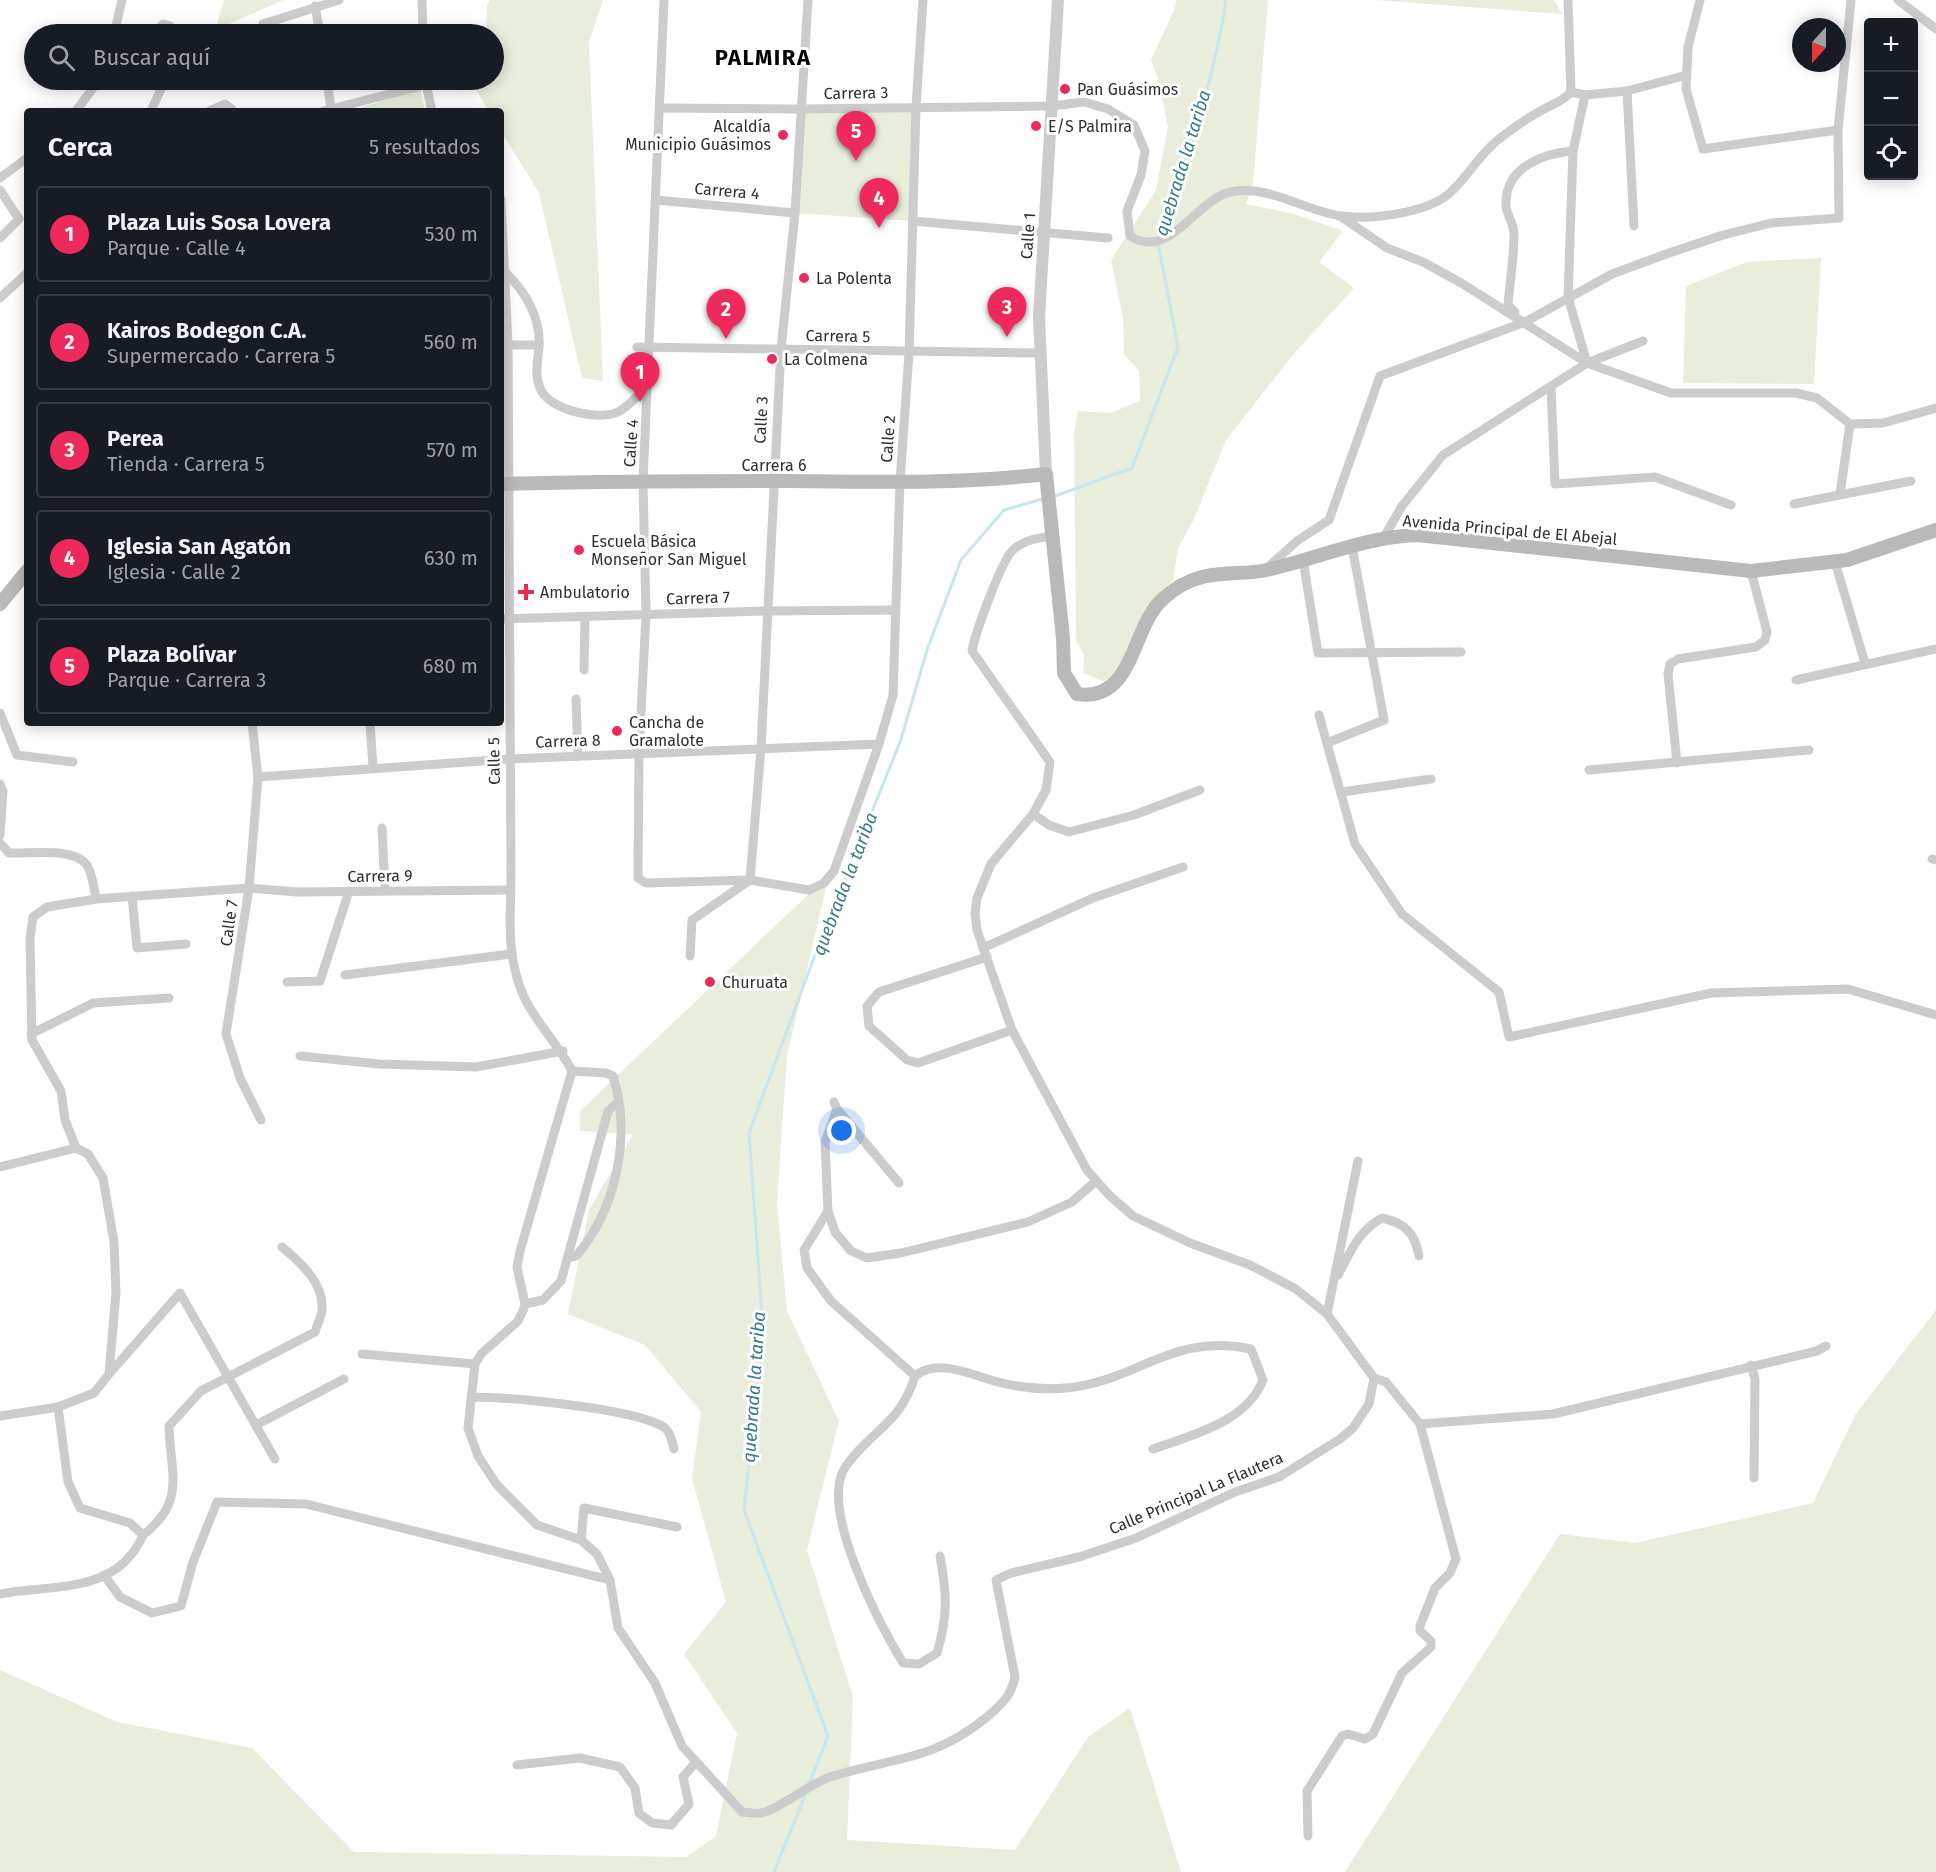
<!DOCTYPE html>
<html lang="es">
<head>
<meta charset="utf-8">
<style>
	body { margin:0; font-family:"Fira Sans",sans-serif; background:#20242c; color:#f1f3f6 }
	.controls { position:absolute; right:18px; top:18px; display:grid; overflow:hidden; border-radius:6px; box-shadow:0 3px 15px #0003 }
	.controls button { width:54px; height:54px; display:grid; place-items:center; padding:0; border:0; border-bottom:2px solid #363941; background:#171b24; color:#f1f3f6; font:30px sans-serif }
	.compass { position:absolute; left:1792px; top:18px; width:54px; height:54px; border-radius:50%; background:#171b24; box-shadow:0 3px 15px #0003; rotate:201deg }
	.you { position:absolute; left:842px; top:1131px; width:21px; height:21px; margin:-15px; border:4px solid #fff; border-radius:50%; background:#1a73e8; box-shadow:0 0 0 9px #1a73e833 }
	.badge { display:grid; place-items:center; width:39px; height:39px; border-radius:50%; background:#ee295c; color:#fff; font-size:20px; font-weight:700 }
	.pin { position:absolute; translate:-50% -50px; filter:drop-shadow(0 2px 3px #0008) }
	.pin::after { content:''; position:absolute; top:32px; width:21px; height:18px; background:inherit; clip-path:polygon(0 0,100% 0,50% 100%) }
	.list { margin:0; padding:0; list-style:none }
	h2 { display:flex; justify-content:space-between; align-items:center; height:78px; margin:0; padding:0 24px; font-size:26px }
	h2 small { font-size:20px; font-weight:400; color:#9ea1a6 }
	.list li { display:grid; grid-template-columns:39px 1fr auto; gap:18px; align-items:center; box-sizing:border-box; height:96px; margin:0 12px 12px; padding:0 12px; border:2px solid #363941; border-radius:6px }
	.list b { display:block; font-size:22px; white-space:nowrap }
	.list p { margin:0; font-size:20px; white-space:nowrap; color:#9ea1a6 }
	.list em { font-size:20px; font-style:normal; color:#9ea1a6 }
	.icon { flex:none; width:33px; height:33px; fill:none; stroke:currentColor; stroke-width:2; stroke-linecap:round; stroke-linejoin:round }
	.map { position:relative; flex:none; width:1936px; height:1872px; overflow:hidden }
	.search { position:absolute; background:#171b24; box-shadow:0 3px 15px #0003; left:24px; top:24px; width:480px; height:66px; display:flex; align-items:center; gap:15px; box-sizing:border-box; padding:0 21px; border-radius:33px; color:#9ea1a6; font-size:22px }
	.panel { position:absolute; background:#171b24; box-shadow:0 3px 15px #0003; left:24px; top:108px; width:480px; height:618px; border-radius:6px }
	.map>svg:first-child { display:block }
	.green { fill:#e8eddc }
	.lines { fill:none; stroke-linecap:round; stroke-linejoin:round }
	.stream { stroke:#c7e6ed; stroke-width:3 }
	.minor { stroke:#ccc; stroke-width:9 }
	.tertiary { stroke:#ccc; stroke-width:12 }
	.secondary { stroke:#b9b9b9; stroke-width:14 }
	.poi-dot { fill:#ee295c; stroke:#fff; stroke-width:2 }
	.labels { text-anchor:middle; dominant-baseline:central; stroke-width:6; stroke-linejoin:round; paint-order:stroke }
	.poi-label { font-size:16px; fill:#2f2f2f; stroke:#fff; text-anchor:start }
	.street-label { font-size:16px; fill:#2f2f2f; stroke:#fff }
	.water-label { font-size:18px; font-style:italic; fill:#367c8e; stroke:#fff }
	.district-label { font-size:22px; font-weight:bold; letter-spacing:1.5px; fill:#000; stroke:#fff }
</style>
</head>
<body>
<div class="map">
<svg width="1936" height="1872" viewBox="0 0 1936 1872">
	<rect width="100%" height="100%" fill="#fff"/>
	<g class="green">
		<path d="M224 0H283L215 30Z"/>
		<path d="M490 0H603L589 42 603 381 582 378 539 193 501 131V111H489L470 80H494V34H486L487 6Z"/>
		<path d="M1176 0H1268L1253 183 1246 204 1294 214 1343 231 1319 262 1354 288 1292 356 1226 440 1194 519 1178 548 1173 580 1143 612 1115 676 1103 681 1083 673 1084 655 1076 640 1074 433 1078 411 1110 413 1140 401 1139 371 1124 354 1123 318 1111 260 1156 190 1168 127 1159 82 1151 60 1175 8Z"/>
		<path d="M1376 0H1554L1562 14Z"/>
		<path d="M420 89 425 111H350Z"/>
		<path d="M916 107 913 221 795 213 800 109Z"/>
		<path d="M1821 258 1814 384 1683 383 1686 286 1747 262Z"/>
		<path d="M829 875 787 1055 777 1203 787 1311 839 1421 807 1550 853 1697 847 1840 1015 1850 1088 1737 1130 1708 1181 1872H0V1670L117 1722 252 1748 354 1852 686 1857 716 1836 737 1733 684 1654 726 1602 692 1478 701 1412 645 1345 568 1314 589 1210 633 1134 580 1131V1111Z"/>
		<path d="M1936 1310V1872H1345L1560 1534 1635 1543 1813 1503 1855 1415Z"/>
	</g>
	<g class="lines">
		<g class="stream">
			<path d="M1160 237C1187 159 1214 81 1226 0"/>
			<path d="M1052 497 1132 468 1178 347 1158 243"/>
			<path d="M809 1784 828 1736 744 1510 763 1329 749 1133 822 936 900 742 928 647 961 560 1004 510 1046 498"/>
			<path d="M774 1872 806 1793"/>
		</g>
		<g class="minor">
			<path d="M422 0 423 34"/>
			<path d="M664 0 643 481 646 614 639 753 638 878 646 883 750 880 809 890 824 883 834 871 879 744 893 695 900 482 909 353 916 107 923 0"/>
			<path d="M1700 0 1688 47 1686 89 1703 149 1838 130"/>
			<path d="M1898 0 1936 29"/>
			<path d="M315 6 320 34"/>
			<path d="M114 34 122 0"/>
			<path d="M154 34 163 24 170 26 176 34"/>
			<path d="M265 34 263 24 339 0"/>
			<path d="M327 80 331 109"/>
			<path d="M425 80 432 111"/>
			<path d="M1627 91 1634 226"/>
			<path d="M1571 92 1585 95 1573 151 1568 297 1587 363"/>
			<path d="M1585 95 1627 91 1687 75"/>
			<path d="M661 108 800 109 1052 106 1084 102 1108 109 1134 125 1145 151 1141 175 1127 211 1130 236C1173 262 1196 195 1236 191 1273 187 1306 211 1341 216 1373 220 1431 213 1453 190 1469 174 1481 153 1499 139 1513 128 1529 117 1544 109 1555 103 1563 101 1571 92L1568 0"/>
			<path d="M76 111 99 80"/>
			<path d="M151 111 165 80"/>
			<path d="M209 111 225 104 234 111"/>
			<path d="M323 111 425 85"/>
			<path d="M0 178 27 158"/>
			<path d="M0 190 19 219 0 238"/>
			<path d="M501 199 508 345 511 870C511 916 505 954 524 997 534 1020 559 1045 572 1071L520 1251 517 1267 525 1304 523 1311 518 1321 481 1354 475 1364 468 1428 478 1456 497 1485 537 1525 581 1540 597 1554 610 1580 618 1628 655 1683 682 1746 742 1812C748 1812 755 1814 761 1813 776 1811 811 1783 830 1777 893 1757 932 1762 987 1717 1002 1704 1011 1696 1015 1677L996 1580 1011 1573 1079 1557 1136 1538 1235 1492 1279 1477 1340 1439 1353 1428 1369 1404 1374 1378 1327 1314 1296 1289 1250 1265 1190 1243 1133 1216 1109 1195 1087 1170 1012 1030 977 930 975 914 977 898 991 864 1033 814 1046 790 1050 762 972 651C975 634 1002 558 1014 549 1026 539 1039 538 1053 536"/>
			<path d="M656 200 795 213"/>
			<path d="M1340 216 1387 248 1423 262 1463 284 1587 363 1671 393H1796L1817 398 1850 424 1883 423 1936 408"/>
			<path d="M913 221 1108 238"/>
			<path d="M506 273C526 292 541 319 539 347 538 362 534 373 540 388 548 410 598 421 618 412 629 407 640 392 649 384"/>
			<path d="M0 298 27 273"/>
			<path d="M1515 312 1508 305C1510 281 1514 258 1514 234 1514 223 1505 213 1506 203 1506 167 1544 153 1573 151"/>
			<path d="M501 345H539"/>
			<path d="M637 347 1039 353"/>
			<path d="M1551 387 1555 484 1655 477 1731 505"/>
			<path d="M1840 494 1850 424"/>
			<path d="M1794 504 1911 481"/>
			<path d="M1384 537 1402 506 1443 455 1587 363 1643 341"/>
			<path d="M1303 560 1318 653 1461 652"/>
			<path d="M1835 562 1865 663"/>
			<path d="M1266 569 1297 541 1329 520 1380 376 1525 322 1612 274 1669 253 1723 235 1771 223 1839 218 1838 130 1851 0"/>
			<path d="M501 619 767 611 895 610"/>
			<path d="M584 670 585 617"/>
			<path d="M1796 680 1936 649"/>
			<path d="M576 699 578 756"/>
			<path d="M0 713 17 755 73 762"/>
			<path d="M1319 715 1355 844 1402 914 1499 992 1509 1037 1711 993 1848 989 1936 1015"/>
			<path d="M252 723 258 777 249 888 226 1034 240 1078 261 1120"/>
			<path d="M370 723 373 767"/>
			<path d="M1327 743 1384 720 1352 546"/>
			<path d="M1677 763 1668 674 1670 664 1678 659 1756 647 1765 640 1767 632 1751 571"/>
			<path d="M1589 770 1809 750"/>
			<path d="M258 777 509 759 879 744"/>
			<path d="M0 784 3 791 0 835"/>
			<path d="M1342 792 1431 779"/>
			<path d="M1033 814 1049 825 1069 832 1134 815 1200 790"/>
			<path d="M382 828 385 890"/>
			<path d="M0 843 9 853C29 854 77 846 88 867 93 877 94 889 96 899"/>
			<path d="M1932 859 1936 860"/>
			<path d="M132 896 137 948 186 944"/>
			<path d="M983 948 1093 898 1183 867"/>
			<path d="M690 956 692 920 750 880 761 748 781 349 795 213 808 0"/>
			<path d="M987 957 879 992 867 1006 869 1026 907 1060 918 1063 1012 1030"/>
			<path d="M345 975 511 954"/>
			<path d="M287 982 320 981 349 891"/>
			<path d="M31 1034 93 1003 169 998"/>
			<path d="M300 1056 379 1064 476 1067 563 1051"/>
			<path d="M834 1102 837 1109 825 1142 828 1211 804 1250 807 1268 831 1301 915 1376C937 1358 970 1374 994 1381 1016 1387 1043 1390 1066 1388 1136 1382 1172 1332 1251 1349L1263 1380C1247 1422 1192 1435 1153 1449"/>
			<path d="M837 1109 899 1183"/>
			<path d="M0 1167 76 1148"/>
			<path d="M828 1211 835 1232 851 1251 867 1258 901 1253 1028 1222 1072 1202 1096 1181"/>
			<path d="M568 1258 576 1256C616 1210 632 1136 613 1076L606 1073 572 1071"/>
			<path d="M1338 1275C1350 1253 1358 1231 1382 1218 1405 1223 1415 1233 1419 1256"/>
			<path d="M525 1304 543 1300 561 1281 608 1111 617 1103"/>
			<path d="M1327 1314 1358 1161"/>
			<path d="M362 1354 475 1364"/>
			<path d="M1751 1365 1755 1379 1754 1478"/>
			<path d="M109 1374 180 1293 275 1459"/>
			<path d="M915 1376C900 1425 872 1429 846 1466 817 1506 880 1625 903 1663L919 1664 937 1653C948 1616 947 1594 940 1556"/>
			<path d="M471 1397C509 1397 630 1408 662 1426 670 1430 672 1441 674 1449"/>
			<path d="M0 1416 58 1407 94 1393 109 1374 116 1292 114 1242 103 1178 88 1154 76 1148 65 1120 61 1091 32 1040 30 939 33 917 47 907 96 899 249 888 297 892 511 890"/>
			<path d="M1420 1424 1553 1414 1817 1351 1826 1346"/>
			<path d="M256 1425 344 1379"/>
			<path d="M143 1535C187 1501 170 1473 169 1426L201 1391 315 1332C317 1325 322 1316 322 1309 324 1283 300 1262 282 1247"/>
			<path d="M581 1540 584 1508 677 1527"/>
			<path d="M104 1575 120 1597 152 1613 181 1606 193 1562 217 1502 306 1504 610 1580"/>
			<path d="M0 1594C53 1584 117 1595 143 1535L130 1523 80 1508 68 1482 58 1407"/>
			<path d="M517 1765 580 1758 620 1767 635 1788 639 1813 652 1823 671 1825 689 1804 683 1777 696 1762"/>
			<path d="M1308 1836 1307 1791 1342 1736 1348 1734 1365 1739 1373 1734 1402 1673 1431 1647V1641L1420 1631V1626L1435 1588 1450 1573 1456 1559 1420 1424 1386 1382 1374 1378"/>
		</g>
		<path class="tertiary" d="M1046 474 1039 317 1058 0"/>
		<g class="secondary">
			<path d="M501 484C598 481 695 481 792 481 877 482 962 484 1046 474L1063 638 1064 673 1077 694C1135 703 1131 625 1164 598 1174 589 1187 581 1199 578 1221 571 1245 575 1267 570 1318 558 1365 537 1417 535L1751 571 1847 560 1936 530"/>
			<path d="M0 604 27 571"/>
		</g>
	</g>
	<g class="poi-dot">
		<circle cx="1065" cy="89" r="6"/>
		<circle cx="1036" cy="126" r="6"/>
		<circle cx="783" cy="135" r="6"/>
		<circle cx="804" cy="278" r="6"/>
		<circle cx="772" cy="359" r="6"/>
		<circle cx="579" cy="550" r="6"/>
		<path d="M523 583h6v6h6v6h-6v6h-6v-6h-6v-6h6z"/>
		<circle cx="617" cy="731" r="6"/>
		<circle cx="710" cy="982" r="6"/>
	</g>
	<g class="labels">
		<g class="poi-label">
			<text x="1077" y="89">Pan Guásimos</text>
			<text x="771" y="126" text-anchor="end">Alcaldía<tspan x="771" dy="18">Municipio Guásimos</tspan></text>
			<text x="1048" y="126">E/S Palmira</text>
			<text x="816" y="278">La Polenta</text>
			<text x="784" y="359">La Colmena</text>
			<text x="591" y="541">Escuela Básica<tspan x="591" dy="18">Monseñor San Miguel</tspan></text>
			<text x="540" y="592">Ambulatorio</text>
			<text x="629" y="722">Cancha de<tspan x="629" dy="18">Gramalote</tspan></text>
			<text x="722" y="982">Churuata</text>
		</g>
		<g class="street-label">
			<text transform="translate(856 93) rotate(-1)">Carrera 3</text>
			<text transform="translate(727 191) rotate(5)">Carrera 4</text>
			<text transform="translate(1028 236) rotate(-86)">Calle 1</text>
			<text transform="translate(838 336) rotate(1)">Carrera 5</text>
			<text transform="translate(761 420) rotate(-87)">Calle 3</text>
			<text transform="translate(888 439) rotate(-86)">Calle 2</text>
			<text transform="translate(631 443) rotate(-86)">Calle 4</text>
			<text x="774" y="465">Carrera 6</text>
			<text transform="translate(1510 530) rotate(5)">Avenida Principal de El Abejal</text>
			<text transform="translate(698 598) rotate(-2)">Carrera 7</text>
			<text transform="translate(568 741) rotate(-2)">Carrera 8</text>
			<text transform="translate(494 761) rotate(-91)">Calle 5</text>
			<text transform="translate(380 876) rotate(-1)">Carrera 9</text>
			<text transform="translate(229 923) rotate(-82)">Calle 7</text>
			<text transform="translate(1196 1493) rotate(-23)">Calle Principal La Flautera</text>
		</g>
		<g class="water-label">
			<text transform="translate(1183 163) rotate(-73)">quebrada la tariba</text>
			<text transform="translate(845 884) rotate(-69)">quebrada la tariba</text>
			<text transform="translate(754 1387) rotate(-86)">quebrada la tariba</text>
		</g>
		<g class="district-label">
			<text x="763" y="57">PALMIRA</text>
		</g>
	</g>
</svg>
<div class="controls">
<button>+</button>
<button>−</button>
<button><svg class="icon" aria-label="locate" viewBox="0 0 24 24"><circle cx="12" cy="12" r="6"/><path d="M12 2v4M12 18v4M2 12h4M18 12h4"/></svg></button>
</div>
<svg class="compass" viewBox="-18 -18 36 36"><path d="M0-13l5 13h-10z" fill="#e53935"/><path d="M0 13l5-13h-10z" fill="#9ea1a6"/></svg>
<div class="you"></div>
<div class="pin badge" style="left:640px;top:402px">1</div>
<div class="pin badge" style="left:726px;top:339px">2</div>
<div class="pin badge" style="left:1007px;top:337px">3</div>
<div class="pin badge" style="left:879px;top:228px">4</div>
<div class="pin badge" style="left:856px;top:161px">5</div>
<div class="search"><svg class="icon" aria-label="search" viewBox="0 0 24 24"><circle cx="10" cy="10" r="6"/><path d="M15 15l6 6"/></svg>Buscar aquí</div>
<section class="panel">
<h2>Cerca<small>5 resultados</small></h2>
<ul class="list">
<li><span class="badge">1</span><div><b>Plaza Luis Sosa Lovera</b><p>Parque · Calle 4</p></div><em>530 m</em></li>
<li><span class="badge">2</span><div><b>Kairos Bodegon C.A.</b><p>Supermercado · Carrera 5</p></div><em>560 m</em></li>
<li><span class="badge">3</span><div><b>Perea</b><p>Tienda · Carrera 5</p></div><em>570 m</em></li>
<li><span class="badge">4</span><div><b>Iglesia San Agatón</b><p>Iglesia · Calle 2</p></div><em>630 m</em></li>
<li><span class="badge">5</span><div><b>Plaza Bolívar</b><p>Parque · Carrera 3</p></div><em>680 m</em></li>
</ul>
</section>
</div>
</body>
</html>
